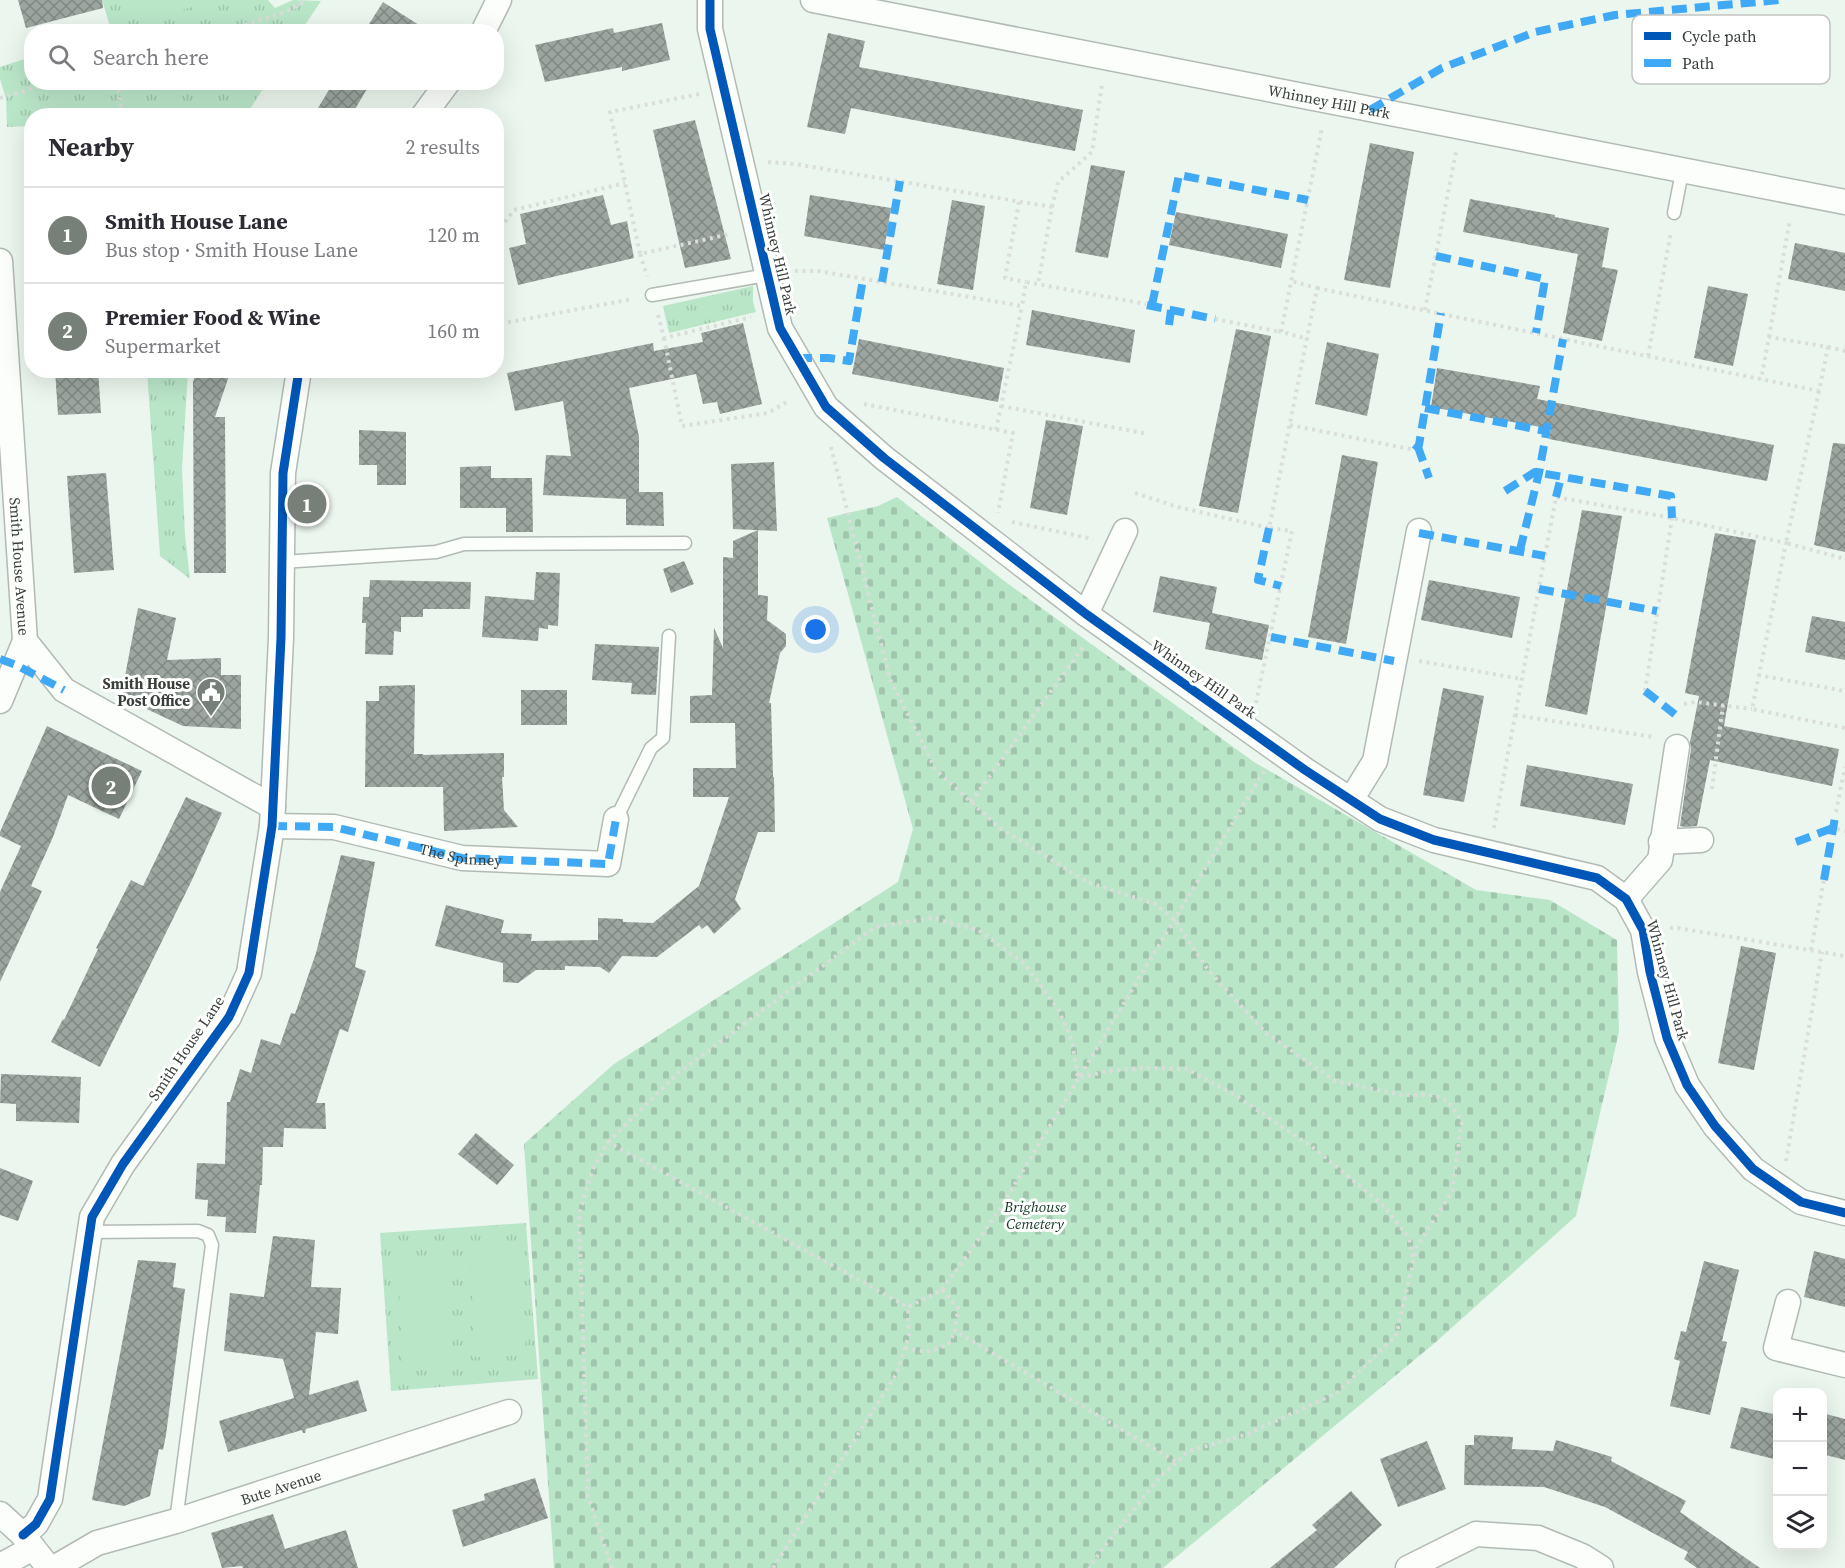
<!DOCTYPE html>
<html lang="en">
<head>
<meta charset="utf-8">
<style>
	body { margin:0; font-family:"Source Serif 4",serif; background:#f2f2f3; color:#2b2b33 }
	.controls { position:absolute; right:18px; bottom:18px; display:grid; overflow:hidden; border-radius:12px; box-shadow:0 6px 24px #0002 }
	.controls button { width:54px; height:54px; display:grid; place-items:center; padding:0; border:0; border-bottom:2px solid #e1e1e2; background:#fff; color:#2b2b33; font:30px sans-serif }
	.you { position:absolute; left:816px; top:630px; width:21px; height:21px; margin:-15px; border:4px solid #fff; border-radius:50%; background:#1a73e8; box-shadow:0 0 0 9px #1a73e833 }
	.badge { display:grid; place-items:center; width:39px; height:39px; border-radius:50%; background:#777f79; color:#fff; font-size:20px; font-weight:700 }
	.pin { position:absolute; translate:-50% -50%; border:3px solid #fff; box-shadow:0 2px 6px #0006 }
	.list { margin:0; padding:0; list-style:none }
	h2 { display:flex; justify-content:space-between; align-items:center; height:78px; margin:0; padding:0 24px; font-size:26px }
	h2 small { font-size:20px; font-weight:400; color:#7c7c81 }
	.list li { display:grid; grid-template-columns:39px 1fr auto; gap:18px; align-items:center; box-sizing:border-box; height:96px; padding:0 24px; border-top:2px solid #e1e1e2 }
	.list b { display:block; font-size:22px; white-space:nowrap }
	.list p { margin:0; font-size:20px; white-space:nowrap; color:#7c7c81 }
	.list em { font-size:20px; font-style:normal; color:#7c7c81 }
	.icon { flex:none; width:33px; height:33px; fill:none; stroke:currentColor; stroke-width:2; stroke-linecap:round; stroke-linejoin:round }
	.map { position:relative; flex:none; width:1845px; height:1568px; overflow:hidden }
	.search { position:absolute; background:#fff; box-shadow:0 6px 24px #0002; left:24px; top:24px; width:480px; height:66px; display:flex; align-items:center; gap:15px; box-sizing:border-box; padding:0 21px; border-radius:24px; color:#7c7c81; font-size:22px }
	.panel { position:absolute; background:#fff; box-shadow:0 6px 24px #0002; left:24px; top:108px; width:480px; height:270px; border-radius:24px }
	.map>svg:first-child { display:block }
	.grass { fill:url(#grass-tufts) }
	.cemetery { fill:url(#cemetery-stones) }
	.pitch { fill:#bae6c8 }
	.building { fill:url(#building-cross-hatch) }
	.lines { fill:none; stroke-linecap:round; stroke-linejoin:round }
	.service-casing { stroke:#b2bab4; stroke-width:15 }
	.minor-casing { stroke:#b2bab4; stroke-width:27 }
	.path { stroke:#dbdddb; stroke-width:4; stroke-dasharray:3 4.5; stroke-linecap:butt }
	.service { stroke:#fcfefc; stroke-width:12 }
	.minor { stroke:#fcfefc; stroke-width:24 }
	.quiet { stroke:#3fa9f5; stroke-width:8; stroke-dasharray:15 8; stroke-linecap:butt }
	.cycleway-casing { stroke:#fff; stroke-width:13 }
	.cycleway { stroke:#0057b8; stroke-width:9 }
	.labels { text-anchor:middle; dominant-baseline:central; stroke-width:6; stroke-linejoin:round; paint-order:stroke }
	.street-label { font-size:15px; fill:#383f3a; stroke:#fff }
	.poi-label { font-size:15px; font-weight:bold; fill:#383f3a; stroke:#fff; text-anchor:end }
	.park-label { font-size:15px; font-style:italic; fill:#103821; stroke:#fff }
	.key { fill:#fff; stroke:#c3c5c4; stroke-width:1.5 }
	.key-label { font-size:16px; fill:#383f3a }
</style>
</head>
<body>
<div class="map">
<svg width="1845" height="1568" viewBox="0 0 1845 1568">
	<defs>
		<pattern id="grass-tufts" width="24" height="20" patternUnits="userSpaceOnUse" patternTransform="scale(1.5)"><rect width="24" height="20" fill="#bae6c8"/><path d="M3 7l-1-3M5 7V3M7 7l1-3M15 17l-1-3M17 17v-4M19 17l1-3" fill="none" stroke="#a1c6ad"/></pattern>
		<pattern id="cemetery-stones" width="16" height="16" patternUnits="userSpaceOnUse" patternTransform="scale(1.5)"><rect width="16" height="16" fill="#bae6c8"/><path d="M2 7V4a2 2 0 0 1 4 0v3zM10 15v-3a2 2 0 0 1 4 0v3z" fill="#a1c6ad"/></pattern>
		<pattern id="building-cross-hatch" width="8" height="8" patternUnits="userSpaceOnUse" patternTransform="scale(1.5)"><rect width="8" height="8" fill="#9ca59f"/><path d="M0 0l8 8M0 8l8-8" fill="none" stroke="#808883"/></pattern>
	</defs>
	<rect width="100%" height="100%" fill="#ebf6ee"/>
	<g class="grass">
		<path d="M102 0H268L275 8 293 0 321 1 301 31 107 32 111 30Z"/>
		<path d="M31 57 32 82 267 83 246 115 32 116 31 126 7 127 6 99 0 79V67Z"/>
		<path d="M753 286V302L756 312 669 333 663 306Z"/>
		<path d="M147 371H188L182 469 185 535 190 579 160 556Z"/>
		<path d="M526 1223 538 1379 391 1391 380 1233Z"/>
	</g>
	<path class="cemetery" d="M897 497 1007 583 1254 762 1476 890 1550 900 1617 940 1619 1032 1576 1216 1436 1342 1163 1568H554L524 1144 614 1064 898 882 913 829 827 518 878 506Z"/>
	<g class="pitch">
		<path d="M141 0H198L199 5 147 20Z"/>
		<path d="M520 1247 526 1355 475 1357 470 1250Z"/>
		<path d="M447 1261 454 1368 403 1371 398 1264Z"/>
	</g>
	<g class="building">
		<path d="M18 0H102L103 8 26 28Z"/>
		<path d="M383 2 430 32H364Z"/>
		<path d="M662 23 670 60 622 71V67L545 82 535 45 613 28 614 33Z"/>
		<path d="M828 33 865 41 859 67 1083 110 1075 151 851 108 845 134 807 127Z"/>
		<path d="M334 82H371L351 116H313Z"/>
		<path d="M695 120 731 259 685 268 653 130Z"/>
		<path d="M1370 143 1414 152 1390 288 1344 280Z"/>
		<path d="M1091 165 1125 171 1108 258 1075 252Z"/>
		<path d="M603 195 611 225 627 221 634 258 518 285 509 248 526 244 520 214Z"/>
		<path d="M810 195 891 208 884 250 804 236Z"/>
		<path d="M1470 199 1555 215V217L1609 228 1602 267 1618 270 1602 341 1563 333 1578 254 1463 232Z"/>
		<path d="M952 200 985 206 973 290 937 284Z"/>
		<path d="M1176 212 1288 234 1281 268 1169 245Z"/>
		<path d="M1795 243 1845 253V291L1788 279Z"/>
		<path d="M1708 286 1748 294 1733 366 1694 358Z"/>
		<path d="M1032 310 1135 330 1130 363 1026 345Z"/>
		<path d="M743 323 762 404 720 414 717 402 703 404 696 374 629 388 639 437V492H663L664 526 626 525V499L543 495 546 455 571 456 563 401 515 411 507 373 653 343 654 351 703 342 701 333Z"/>
		<path d="M1236 329 1271 336 1238 513 1199 506Z"/>
		<path d="M859 339 1004 368 998 402 852 374Z"/>
		<path d="M1327 342 1379 354 1367 416 1315 404Z"/>
		<path d="M1437 368 1540 386 1537 399 1774 445 1767 481 1549 439 1551 429 1431 407Z"/>
		<path d="M55 370H98L101 413 58 415Z"/>
		<path d="M197 370H231L215 417H225L226 573H194L193 382Z"/>
		<path d="M1046 420 1083 426 1067 515 1030 508Z"/>
		<path d="M359 430 406 432V485H377V465H359Z"/>
		<path d="M1833 443 1845 444V552L1814 545Z"/>
		<path d="M1342 455 1378 462 1346 644 1308 637Z"/>
		<path d="M774 462 777 531 733 529 731 464Z"/>
		<path d="M491 466V478H532L533 532H506V508H460V467Z"/>
		<path d="M106 473 114 570 74 573 67 476Z"/>
		<path d="M1582 510 1622 516 1587 715 1545 706Z"/>
		<path d="M758 530V595L768 596 767 620 786 634V646L780 653 769 703H771L773 777H774L775 832H758L735 899 741 909 714 934 707 925 702 929 699 925 657 957 622 956 609 973 600 967 565 966V970H536L518 983 503 982V963L435 946 446 905 504 920 501 933 532 934 531 941 598 940V918L623 919V922L653 923 699 886 729 797H693V768H736L735 723H690V696L712 695 714 628 723 648V557L733 558V541Z"/>
		<path d="M1715 533 1756 540 1724 726 1839 749 1832 786 1710 760 1697 826 1685 827 1680 826 1691 749 1690 742 1699 696 1685 693Z"/>
		<path d="M684 561 694 584 671 593 663 569Z"/>
		<path d="M536 572 560 573 558 626 548 625V629L539 628 538 641 482 637 485 596 534 600Z"/>
		<path d="M1160 576 1217 587 1212 613 1269 625 1262 660 1205 649 1210 623 1153 612Z"/>
		<path d="M370 580 471 582 470 609H423V617H401V632L394 631 393 655 365 654 366 623H362L363 597H369Z"/>
		<path d="M1429 580 1520 597 1512 638 1421 620Z"/>
		<path d="M138 608 176 618 167 660 221 658V675H241V729L183 726 121 697Z"/>
		<path d="M1812 616 1845 622V660L1805 652Z"/>
		<path d="M595 644 659 647 656 695 631 694 632 683 592 680Z"/>
		<path d="M415 685 414 754H423V755L504 753V777H502L504 810 518 827 444 831 443 787H365L366 701H379V686Z"/>
		<path d="M1443 688 1484 696 1464 802 1423 795Z"/>
		<rect x="521" y="690" width="46" height="35"/>
		<path d="M47 726 142 771 119 819 68 795 53 837 31 886 42 891 0 982V892L21 846 0 836V832Z"/>
		<path d="M1527 765 1633 784 1625 825 1520 806Z"/>
		<path d="M186 797 222 813 192 880 100 1067 51 1042 63 1019 64 1020 98 949 96 948 131 880 143 886Z"/>
		<path d="M341 855 375 862 355 967 366 971 348 1032 340 1029 316 1103H325L326 1129 284 1128 283 1147H263L262 1185H260L256 1233 225 1232 226 1217 207 1216 208 1200 195 1199 197 1163 225 1164 227 1102H230L240 1069 251 1073 261 1039 280 1045 291 1013 295 1014 316 953Z"/>
		<path d="M1741 946 1776 953 1754 1070 1718 1063Z"/>
		<path d="M1 1074 81 1077 79 1123 16 1121V1104L0 1103Z"/>
		<path d="M476 1133 514 1165 497 1185 458 1154Z"/>
		<path d="M0 1168 33 1181 18 1221 0 1215Z"/>
		<path d="M273 1236 315 1240 311 1287 341 1288 338 1334 316 1332 309 1395 358 1380 367 1411 306 1429 305 1433H303L302 1430 228 1452 219 1421 294 1398 283 1359 224 1351 230 1293 264 1297Z"/>
		<path d="M1814 1251 1845 1259V1307L1804 1297Z"/>
		<path d="M138 1260 176 1263 173 1287 185 1289 166 1435 163 1450 159 1449 150 1496 124 1506 92 1500Z"/>
		<path d="M1704 1261 1739 1270 1722 1341 1727 1342 1710 1415 1670 1406 1680 1361 1674 1359 1681 1331 1686 1332Z"/>
		<path d="M1741 1407 1778 1415V1460L1730 1448Z"/>
		<path d="M1822 1413 1845 1419V1460L1822 1454Z"/>
		<path d="M1474 1435 1513 1437 1512 1449 1553 1451 1556 1440 1612 1457 1611 1461 1686 1501 1680 1512 1760 1568H1697L1684 1559 1688 1552 1605 1507 1544 1487 1464 1485 1465 1445H1474Z"/>
		<path d="M1427 1441 1446 1489 1398 1507 1380 1459Z"/>
		<path d="M535 1478 548 1518 463 1547 452 1510 485 1500 484 1494Z"/>
		<path d="M1351 1491 1382 1525 1334 1568H1270L1317 1530 1312 1525Z"/>
		<path d="M273 1514 285 1549 346 1530 358 1568H243L242 1566 222 1568 211 1533Z"/>
	</g>
	<g class="lines">
		<g class="service-casing">
			<g id="service">
				<path d="M1674 213 1682 172"/>
				<path d="M652 295 767 275"/>
				<path d="M282 562 436 552 464 544 685 543"/>
				<path d="M616 819 651 748 663 738 669 636"/>
				<path d="M89 1232 198 1231 208 1235 212 1245 176 1521"/>
			</g>
		</g>
		<g class="minor-casing">
			<g id="minor">
				<path d="M710 0V29L780 328 826 407 884 458 1086 614 1305 770 1380 819 1434 840 1597 878 1626 899 1643 930 1650 972 1667 1038 1687 1085 1715 1126 1753 1169 1801 1202 1845 1213"/>
				<path id="s1" d="M813 0 1845 202"/>
				<path d="M483 32 499 0"/>
				<path d="M423 116 448 82"/>
				<path id="s2" d="M0 261 25 641 64 690 273 807"/>
				<path d="M1086 614 1125 531"/>
				<path d="M0 701 25 641"/>
				<path d="M1351 800 1375 761 1419 531"/>
				<path d="M272 826 334 827 462 858 608 864 616 819"/>
				<path d="M1661 842 1701 840"/>
				<path d="M1626 899 1660 860 1677 747"/>
				<path d="M1788 1302 1776 1348 1845 1365"/>
				<path d="M0 1514 23 1535 49 1568"/>
				<path d="M23 1535 36 1524 50 1499 92 1217 123 1164 229 1017 249 973 272 826 281 638 283 473 299 370"/>
				<path d="M0 1566 33 1548"/>
				<path id="s3" d="M54 1568 97 1543 176 1521 509 1412"/>
				<path d="M1408 1568 1476 1534 1538 1538 1582 1556 1601 1568"/>
			</g>
		</g>
		<g class="path">
			<path d="M223 32 283 13 308 0"/>
			<path d="M118 82 121 107 130 116"/>
			<path d="M699 94 610 112 640 254 730 234"/>
			<path d="M0 98 55 82"/>
			<path d="M768 162 795 164 1052 207 1038 284"/>
			<path d="M1019 202 1005 278 1026 282"/>
			<path d="M1052 207 1058 182 1092 152 1102 84"/>
			<path d="M496 234 514 210 625 183"/>
			<path d="M640 254 647 276"/>
			<path d="M795 271H818L1022 306 1026 282 1146 304"/>
			<path d="M1317 288C1484 323 1652 357 1819 391L1828 347 1769 337 1761 380"/>
			<path d="M1425 310 1456 152"/>
			<path d="M496 311 499 324 633 299"/>
			<path d="M658 315 664 338 751 317"/>
			<path d="M1215 319 1281 332 1322 128"/>
			<path d="M1278 331 1308 339"/>
			<path d="M1769 337 1790 219"/>
			<path d="M664 338 682 426 768 413 790 400"/>
			<path d="M1828 347 1845 351"/>
			<path d="M1648 356 1671 232"/>
			<path d="M1819 391 1786 543 1845 559"/>
			<path d="M864 404 1013 433 998 513"/>
			<path d="M1001 406 1148 434"/>
			<path d="M1290 425 1415 450"/>
			<path d="M996 430 1022 306"/>
			<path d="M831 447 890 679 936 770 1000 828 1087 882 1155 904 1174 919 1208 970 1266 1033 1335 1081 1402 1095H1434L1449 1102 1462 1121 1452 1192 1417 1246 1396 1336 1337 1393 1245 1435 1189 1451 1160 1477 1103 1548 1089 1568"/>
			<path d="M1135 493 1178 507 1269 528"/>
			<path d="M1012 522 1093 539"/>
			<path d="M1419 661 1522 679"/>
			<path d="M1758 675 1845 691"/>
			<path d="M1645 691 1672 518"/>
			<path d="M1256 703 1292 531 1269 528 1317 288 1291 281"/>
			<path d="M1684 704 1695 702 1752 709"/>
			<path d="M1515 715 1653 737"/>
			<path d="M1712 789 1723 705"/>
			<path d="M971 802 1085 644"/>
			<path d="M1836 812 1845 767"/>
			<path d="M1494 828 1556 497 1672 518 1786 543 1752 709 1845 728"/>
			<path d="M1837 829 1845 831"/>
			<path d="M1670 928H1678L1845 956"/>
			<path d="M1811 950 1824 880"/>
			<path d="M608 1142 678 1073 875 927 932 918 978 930 1024 963 1058 1009 1072 1041 1078 1078 1109 1071 1143 1068 1187 1069 1235 1095 1315 1149 1385 1207 1409 1238 1413 1258"/>
			<path d="M1786 1161 1822 952"/>
			<path d="M942 1290 958 1308 955 1331 1177 1462"/>
			<path d="M905 1348 927 1352 948 1345 955 1331"/>
			<path d="M612 1568 588 1496 579 1214 593 1169 608 1142 908 1307"/>
			<path d="M773 1568 897 1373 909 1335 908 1307 942 1290 998 1212 1264 771"/>
		</g>
		<use href="#service" class="service"/>
		<use href="#minor" class="minor"/>
		<g class="quiet">
			<path d="M1370 110 1442 68 1535 32 1615 15 1779 0"/>
			<path d="M1436 256 1545 279 1536 333"/>
			<path d="M882 282 900 181"/>
			<path d="M1147 305 1215 319"/>
			<path d="M1152 305 1179 175 1308 200"/>
			<path d="M1169 325 1171 310"/>
			<path d="M797 358H829L849 361 863 279"/>
			<path d="M1425 408 1546 431"/>
			<path d="M1418 447 1429 478"/>
			<path d="M1415 450 1419 445 1441 313"/>
			<path d="M1505 491 1535 472 1671 496 1672 518"/>
			<path d="M1556 497 1561 477"/>
			<path d="M1269 528 1258 580 1281 586"/>
			<path d="M1419 533 1545 556"/>
			<path d="M1520 550 1539 473 1563 339"/>
			<path d="M1539 589 1657 611"/>
			<path d="M1271 637 1394 661"/>
			<path d="M0 659 16 665 64 690"/>
			<path d="M1645 691 1681 719"/>
			<path id="s4" d="M272 826 334 827 462 858 608 864 616 819"/>
			<path d="M1796 842 1833 828 1837 829"/>
			<path d="M1824 880 1836 812"/>
		</g>
		<g class="cycleway-casing">
			<g id="cycleway">
				<path d="M710 0V29L780 328 826 407 884 458 1086 614 1305 770 1380 819 1434 840 1597 878 1626 899 1643 930 1650 972 1667 1038 1687 1085 1715 1126 1753 1169 1801 1202 1845 1213"/>
				<path d="M23 1535 36 1524 50 1499 92 1217 123 1164 229 1017 249 973 272 826 281 638 283 473 299 370"/>
			</g>
		</g>
		<use href="#cycleway" class="cycleway"/>
	</g>
	<defs>
		<g id="civic-pin" transform="scale(1.5)"><path d="M0 17L-7.5 6A9.5 9.5 0 1 1 7.5 6Z" fill="#777f79" stroke="#fff"/><path d="M-.6-6.5H3V-4.5H.6V-3L4-1V1h2V6H-6V1h2V-1L-.6-3ZM-1.2 2.5V6h2.4V2.5Z" fill="#fff"/></g>
	</defs>
	<g fill-rule="evenodd">
		<use href="#civic-pin" x="211" y="692"/>
	</g>
	<g class="labels">
		<g class="street-label">
			<text stroke="none"><textPath href="#s1" startOffset="526">Whinney Hill Park</textPath></text>
			<text transform="translate(778 254) rotate(77)">Whinney Hill Park</text>
			<text stroke="none"><textPath href="#s2" startOffset="306">Smith House Avenue</textPath></text>
			<text transform="translate(1204 679) rotate(35)">Whinney Hill Park</text>
			<text stroke="none"><textPath href="#s4" startOffset="192">The Spinney</textPath></text>
			<text transform="translate(1668 980) rotate(75)">Whinney Hill Park</text>
			<text transform="translate(186 1048) rotate(-56)">Smith House Lane</text>
			<text stroke="none"><textPath href="#s3" startOffset="242">Bute Avenue</textPath></text>
		</g>
		<g class="poi-label">
			<text x="190" y="683">Smith House<tspan x="190" dy="17">Post Office</tspan></text>
		</g>
		<g class="park-label">
			<text x="1035" y="1206">Brighouse<tspan x="1035" dy="17">Cemetery</tspan></text>
		</g>
	</g>
	<rect x="1632" y="15" width="198" height="69" rx="9" class="key"/>
	<rect x="1644" y="32" width="27" height="8" fill="#0057b8"/>
	<rect x="1644" y="59" width="27" height="8" fill="#3fa9f5"/>
	<g class="key-label">
		<text x="1682" y="42">Cycle path</text>
		<text x="1682" y="69">Path</text>
	</g>
</svg>
<div class="controls">
<button>+</button>
<button>−</button>
<button><svg class="icon" aria-label="layers" viewBox="0 0 24 24"><path d="M12 4l9 5-9 5-9-5zM3 14l9 5 9-5"/></svg></button>
</div>
<div class="you"></div>
<div class="pin badge" style="left:307px;top:504px">1</div>
<div class="pin badge" style="left:111px;top:786px">2</div>
<div class="search"><svg class="icon" aria-label="search" viewBox="0 0 24 24"><circle cx="10" cy="10" r="6"/><path d="M15 15l6 6"/></svg>Search here</div>
<section class="panel">
<h2>Nearby<small>2 results</small></h2>
<ul class="list">
<li><span class="badge">1</span><div><b>Smith House Lane</b><p>Bus stop · Smith House Lane</p></div><em>120 m</em></li>
<li><span class="badge">2</span><div><b>Premier Food &amp; Wine</b><p>Supermarket</p></div><em>160 m</em></li>
</ul>
</section>
</div>
</body>
</html>
